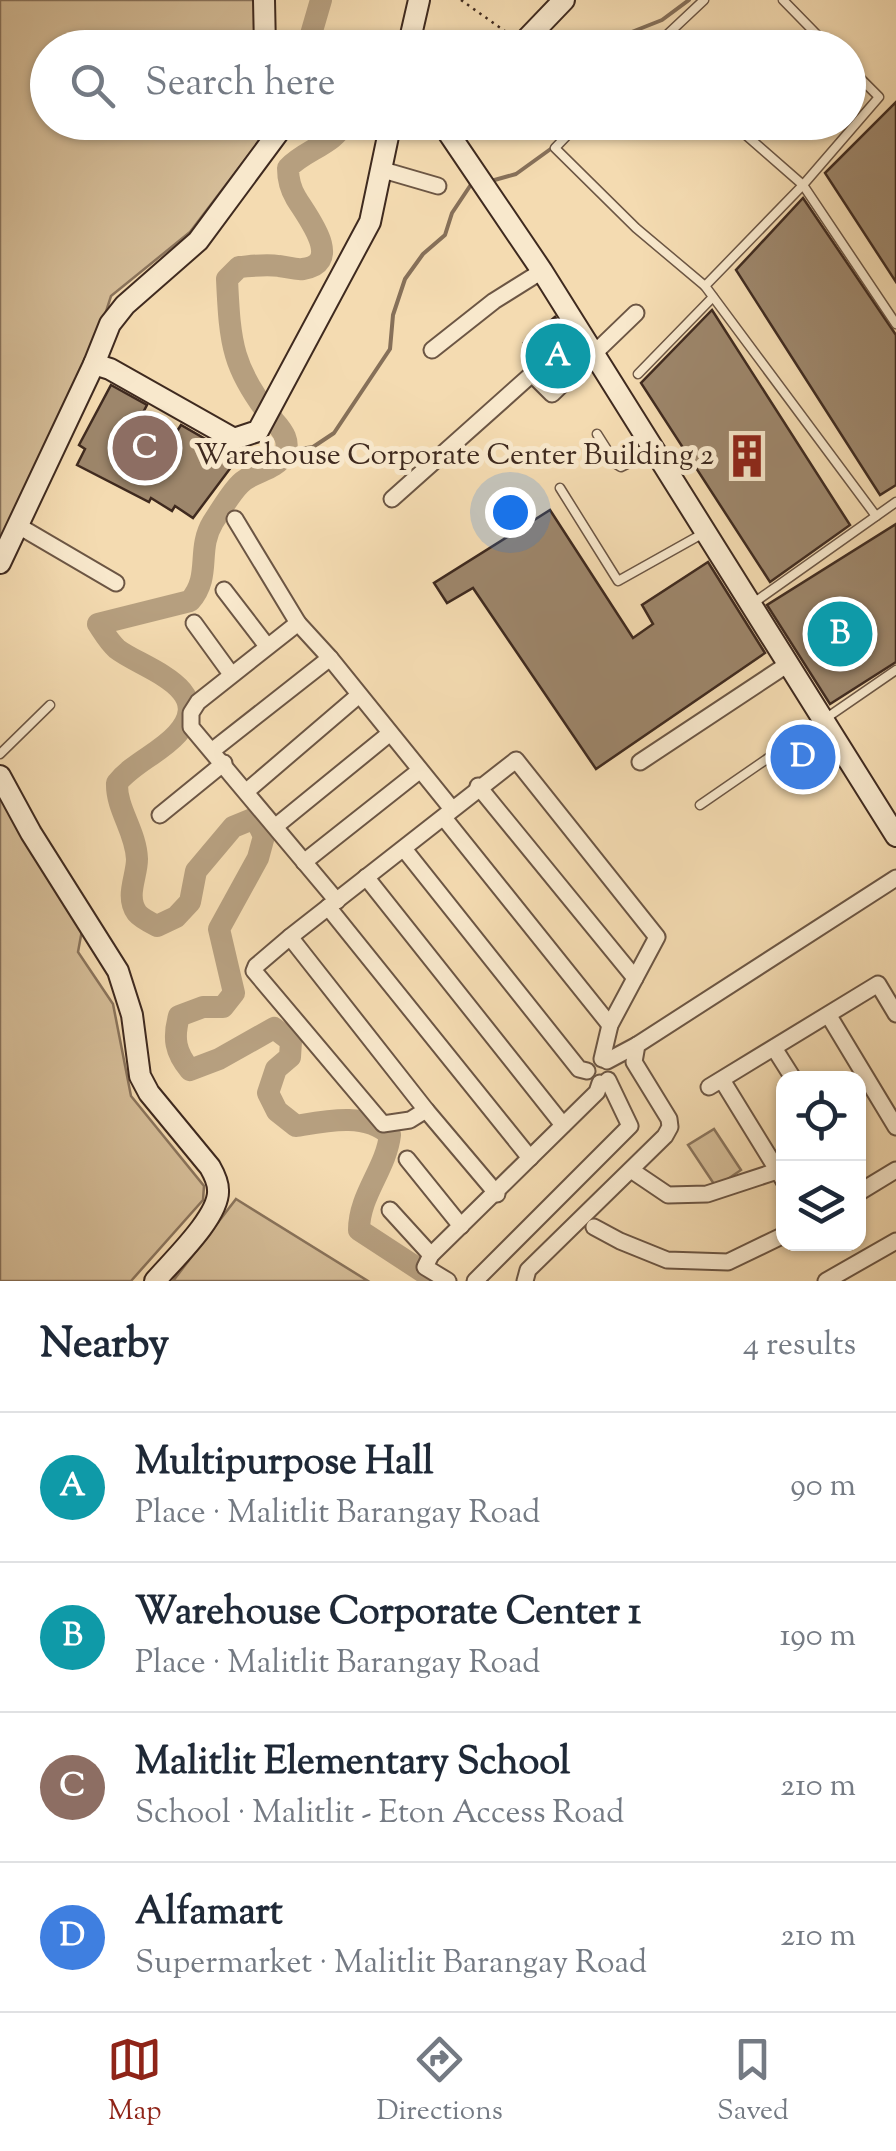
<!DOCTYPE html>
<html lang="en">
<head>
<meta charset="utf-8">
<style>
	body { margin:0; font-family:"Sorts Mill Goudy",serif; background:#f6f6f7; color:#1f2937 }
	.controls { position:absolute; right:30px; bottom:30px; display:grid; overflow:hidden; border-radius:20px; box-shadow:0 2px 8px #0004 }
	.controls button { width:90px; height:90px; display:grid; place-items:center; padding:0; border:0; border-bottom:2px solid #e0e1e3; background:#fff; color:#1f2937; font:50px sans-serif }
	.you { position:absolute; left:510px; top:512px; width:35px; height:35px; margin:-25px; border:8px solid #fff; border-radius:50%; background:#1a73e8; box-shadow:0 0 0 15px #1a73e833 }
	.badge { display:grid; place-items:center; width:65px; height:65px; border-radius:50%; background:#8f2418; color:#fff; font-size:32px; font-weight:700 }
	.pin { position:absolute; translate:-50% -50%; border:5px solid #fff; box-shadow:0 2px 10px #0006 }
	.list { margin:0; padding:0; list-style:none }
	h2 { display:flex; justify-content:space-between; align-items:center; height:130px; margin:0; padding:0 40px; font-size:42px }
	h2 small { font-size:32px; font-weight:400; color:#747a83 }
	.list li { display:grid; grid-template-columns:65px 1fr auto; gap:30px; align-items:center; box-sizing:border-box; height:150px; padding:0 40px; border-top:2px solid #e0e1e3 }
	.list b { display:block; font-size:38px; white-space:nowrap }
	.list p { margin:0; font-size:32px; white-space:nowrap; color:#747a83 }
	.list em { font-size:32px; font-style:normal; color:#747a83 }
	.icon { flex:none; width:55px; height:55px; fill:none; stroke:currentColor; stroke-width:2; stroke-linecap:round; stroke-linejoin:round }
	.map { position:relative; flex:none; width:896px; height:1281px; overflow:hidden }
	.search { position:absolute; background:#fff; box-shadow:0 2px 8px #0004; left:30px; right:30px; top:30px; height:110px; display:flex; align-items:center; gap:25px; box-sizing:border-box; padding:0 35px; border-radius:55px; color:#747a83; font-size:38px }
	.sheet { height:730px; background:#fff }
	nav { display:flex; justify-content:space-around; align-items:center; box-sizing:border-box; height:140px; border-top:2px solid #e0e1e3; background:#fff; font-size:28px; color:#747a83 }
	nav a { display:grid; justify-items:center; gap:5px }
	nav .on { color:#8f2418 }
	.map>svg:first-child { display:block }
	.green { fill:#d5bd98; stroke:#8a745c; stroke-width:2.5 }
	.lines { fill:none; stroke-linecap:round; stroke-linejoin:round }
	.stream { stroke:#867059; stroke-width:4 }
	.river { stroke:#b69f7f; stroke-width:22 }
	.building { fill:#9d866b; stroke:#3f2a1f; stroke-width:2.5 }
	.lane-casing { stroke:#6c5644; stroke-width:11 }
	.street-casing { stroke:#6c5644; stroke-width:19 }
	.secondary-casing { stroke:#3f2a1f; stroke-width:24 }
	.path { stroke:#3f2a1f; stroke-width:2.5; stroke-dasharray:2.5 5; stroke-linecap:butt }
	.lane { stroke:#f8e8cc; stroke-width:8 }
	.street { stroke:#f8e8cc; stroke-width:15 }
	.secondary { stroke:#f8e8cc; stroke-width:20 }
	.labels { text-anchor:middle; dominant-baseline:central; stroke-width:10; stroke-linejoin:round; paint-order:stroke }
	.poi-label { font-size:30px; fill:#3f2a1f; stroke:#f8e8cc; text-anchor:end }
</style>
</head>
<body>
<div class="map">
<svg width="896" height="1281" viewBox="0 0 896 1281">
	<rect width="100%" height="100%" fill="#f4dbb1"/>
	<filter id="stains"><feTurbulence type="fractalNoise" baseFrequency=".002" numOctaves="4"/><feColorMatrix values="0 0 0 0 .2 0 0 0 0 .09 0 0 0 0 .02 0 0 0 .5 -.17"/></filter>
	<radialGradient id="worn" r=".72"><stop offset=".6" stop-color="#630" stop-opacity="0"/><stop offset="1" stop-color="#630" stop-opacity=".3"/></radialGradient>
	<g class="green">
		<path d="M0 0H255L258 47 48 48V122L273 123 190 232 111 296 103 321 0 554Z"/>
		<path d="M0 793 82 930 78 952 113 1004 131 1096 204 1186 203 1200 131 1281H0Z"/>
		<path d="M714 1129 741 1170 716 1187 688 1145Z"/>
		<path d="M236 1199 368 1281H173Z"/>
	</g>
	<g class="lines">
		<g class="stream">
			<path d="M612 48 614 39 662 20 689 0"/>
			<path d="M491 181 516 174 552 148"/>
			<path d="M287 451 313 447 334 433 390 349 393 315 405 279 423 254 445 235 452 213 470 186 476 184"/>
		</g>
		<g class="river">
			<path d="M307 48 321 0"/>
			<path d="M344 122C336 144 304 150 288 168 288 179 290 188 296 198 306 215 345 263 303 269 295 270 288 267 279 266 266 264 252 266 239 267L227 279C230 344 232 369 274 421 283 431 291 442 284 455 275 471 252 471 240 484 230 494 221 510 213 522 196 550 212 576 190 601L98 624C104 633 109 642 117 649 141 668 218 688 177 734 160 753 133 763 117 783 116 809 136 831 137 859 137 877 125 896 137 913 141 918 151 923 157 926L176 917 190 902 196 871 233 827 255 818 264 836 258 858 219 929 234 993 223 1007H203L179 1016C173 1038 175 1052 190 1070L219 1059 274 1028 291 1041 290 1057 276 1069 268 1093 277 1111 296 1126C326 1121 366 1112 390 1135 386 1169 359 1195 359 1230L437 1281"/>
		</g>
	</g>
	<g class="building">
		<path d="M896 102V282L825 173Z"/>
		<path d="M803 198 896 335V485L880 495 736 270Z"/>
		<path d="M712 310 850 525 770 582 641 383Z"/>
		<path d="M555 317 578 354 554 377 524 343Z"/>
		<path d="M111 385 147 405 137 424 170 442 181 425 238 458 193 518 175 506 172 511 151 498 149 502 77 465 85 449 79 445Z"/>
		<path d="M550 510 633 638 653 624 642 605 708 562 765 653 596 769 473 588 447 603 434 583Z"/>
		<path d="M896 524V662L830 704 767 605Z"/>
	</g>
	<g class="lines">
		<g class="lane-casing">
			<g id="lane">
				<path d="M783 0 830 48"/>
				<path d="M653 48 704 0"/>
				<path d="M580 122 555 148 636 228 705 286 803 185 879 97 848 66"/>
				<path d="M731 122 803 185 896 324"/>
				<path d="M705 286 876 516"/>
				<path d="M638 374 713 297"/>
				<path d="M597 434 616 464 621 467 651 452"/>
				<path d="M560 488 618 581 702 534"/>
				<path d="M752 604 896 502"/>
				<path d="M0 754 50 705"/>
				<path d="M700 805 896 670"/>
			</g>
		</g>
		<g class="street-casing">
			<g id="street">
				<path d="M345 48 346 40"/>
				<path d="M383 170 438 186"/>
				<path d="M432 350 494 301 542 271"/>
				<path d="M392 499 532 374 552 394 636 313"/>
				<path d="M235 519 298 623 330 658 452 809"/>
				<path d="M17 525 116 583"/>
				<path d="M224 590 267 646"/>
				<path d="M194 623 231 674"/>
				<path d="M298 623 198 702 191 713V727L337 901"/>
				<path d="M213 750 330 658"/>
				<path d="M640 762 788 664"/>
				<path d="M478 786 635 978"/>
				<path d="M248 790 359 695"/>
				<path d="M160 815 224 763"/>
				<path d="M444 818 610 1025"/>
				<path d="M276 826 389 734"/>
				<path d="M404 849 579 1069 587 1071"/>
				<path d="M304 862 419 771"/>
				<path d="M366 877 563 1125"/>
				<path d="M328 907 530 1158"/>
				<path d="M290 937 426 1110 497 1194"/>
				<path d="M829 1016 896 1127"/>
				<path d="M774 1048 793 1078"/>
				<path d="M607 1061 637 1045"/>
				<path d="M722 1080 784 1181"/>
				<path d="M709 1087 878 984 896 1014"/>
				<path d="M426 1110 410 1120 383 1124 254 971 256 966 290 937 516 760 657 937 610 1025 602 1059"/>
				<path d="M407 1159 461 1226"/>
				<path d="M631 1170 668 1195 707 1194 777 1171"/>
				<path d="M858 1193 896 1170"/>
				<path d="M390 1210 431 1255"/>
				<path d="M594 1227 620 1241 667 1260 728 1262 784 1235"/>
				<path d="M448 1281 425 1267 431 1255 597 1092 600 1083"/>
				<path d="M475 1281 630 1126 608 1080"/>
				<path d="M525 1281 528 1270 665 1136 670 1127 669 1119 634 1062 637 1045 896 878"/>
				<path d="M826 1281 896 1241"/>
			</g>
		</g>
		<g class="secondary-casing">
			<g id="secondary">
				<path d="M264 0 265 48"/>
				<path d="M408 48 419 0"/>
				<path d="M518 48 564 0"/>
				<path d="M443 125 542 271 896 836"/>
				<path d="M94 364 110 369 234 439 258 431 370 222 391 122"/>
				<path d="M0 563 94 364 110 324 125 305 198 241 286 122"/>
				<path d="M0 776 31 833 118 971 132 1015 140 1076 149 1093 210 1167C214 1174 218 1182 218 1190 220 1216 172 1261 155 1281"/>
			</g>
		</g>
		<path class="path" d="M461 0 509 34"/>
		<use href="#lane" class="lane"/>
		<use href="#street" class="street"/>
		<use href="#secondary" class="secondary"/>
	</g>
	<defs>
		<g id="building-bare" transform="scale(3.45)"><path d="M-4-6H4V6H1V3H-1V6H-4ZM-2.5-4.3h1.7v1.8h-1.7ZM.8-4.3h1.7v1.8H.8ZM-2.5-1h1.7V.8h-1.7ZM.8-1h1.7V.8H.8Z" fill="#8f2418" stroke="#f8e8cc" stroke-width="2.5" paint-order="stroke"/></g>
	</defs>
	<g fill-rule="evenodd">
		<use href="#building-bare" x="747" y="456"/>
	</g>
	<g class="labels">
		<g class="poi-label">
			<text x="714" y="456">Warehouse Corporate Center Building 2</text>
		</g>
	</g>
	<rect width="100%" height="100%" filter="url(#stains)"/>
	<rect width="100%" height="100%" fill="url(#worn)"/>
</svg>
<div class="controls">
<button><svg class="icon" aria-label="locate" viewBox="0 0 24 24"><circle cx="12" cy="12" r="6"/><path d="M12 2v4M12 18v4M2 12h4M18 12h4"/></svg></button>
<button><svg class="icon" aria-label="layers" viewBox="0 0 24 24"><path d="M12 4l9 5-9 5-9-5zM3 14l9 5 9-5"/></svg></button>
</div>
<div class="you"></div>
<div class="pin badge" style="left:558px;top:356px;background:#0f9aa8">A</div>
<div class="pin badge" style="left:840px;top:634px;background:#0f9aa8">B</div>
<div class="pin badge" style="left:145px;top:448px;background:#8d6e63">C</div>
<div class="pin badge" style="left:803px;top:757px;background:#3f7fe0">D</div>
<div class="search"><svg class="icon" aria-label="search" viewBox="0 0 24 24"><circle cx="10" cy="10" r="6"/><path d="M15 15l6 6"/></svg>Search here</div>
</div>
<section class="sheet">
<h2>Nearby<small>4 results</small></h2>
<ul class="list">
<li><span class="badge" style="background:#0f9aa8">A</span><div><b>Multipurpose Hall</b><p>Place · Malitlit Barangay Road</p></div><em>90 m</em></li>
<li><span class="badge" style="background:#0f9aa8">B</span><div><b>Warehouse Corporate Center 1</b><p>Place · Malitlit Barangay Road</p></div><em>190 m</em></li>
<li><span class="badge" style="background:#8d6e63">C</span><div><b>Malitlit Elementary School</b><p>School · Malitlit - Eton Access Road</p></div><em>210 m</em></li>
<li><span class="badge" style="background:#3f7fe0">D</span><div><b>Alfamart</b><p>Supermarket · Malitlit Barangay Road</p></div><em>210 m</em></li>
</ul>
</section>
<nav>
<a class="on"><svg class="icon" aria-label="map" viewBox="0 0 24 24"><path d="M3 6l6-2 6 2 6-2v14l-6 2-6-2-6 2zM9 4v14M15 6v14"/></svg>Map</a>
<a><svg class="icon" aria-label="directions" viewBox="0 0 24 24"><path d="M12 3l9 9-9 9-9-9zM9 14v-3h6M13 9l2 2-2 2"/></svg>Directions</a>
<a><svg class="icon" aria-label="saved" viewBox="0 0 24 24"><path d="M7 4h10v16l-5-4-5 4z"/></svg>Saved</a>
</nav>
</body>
</html>
